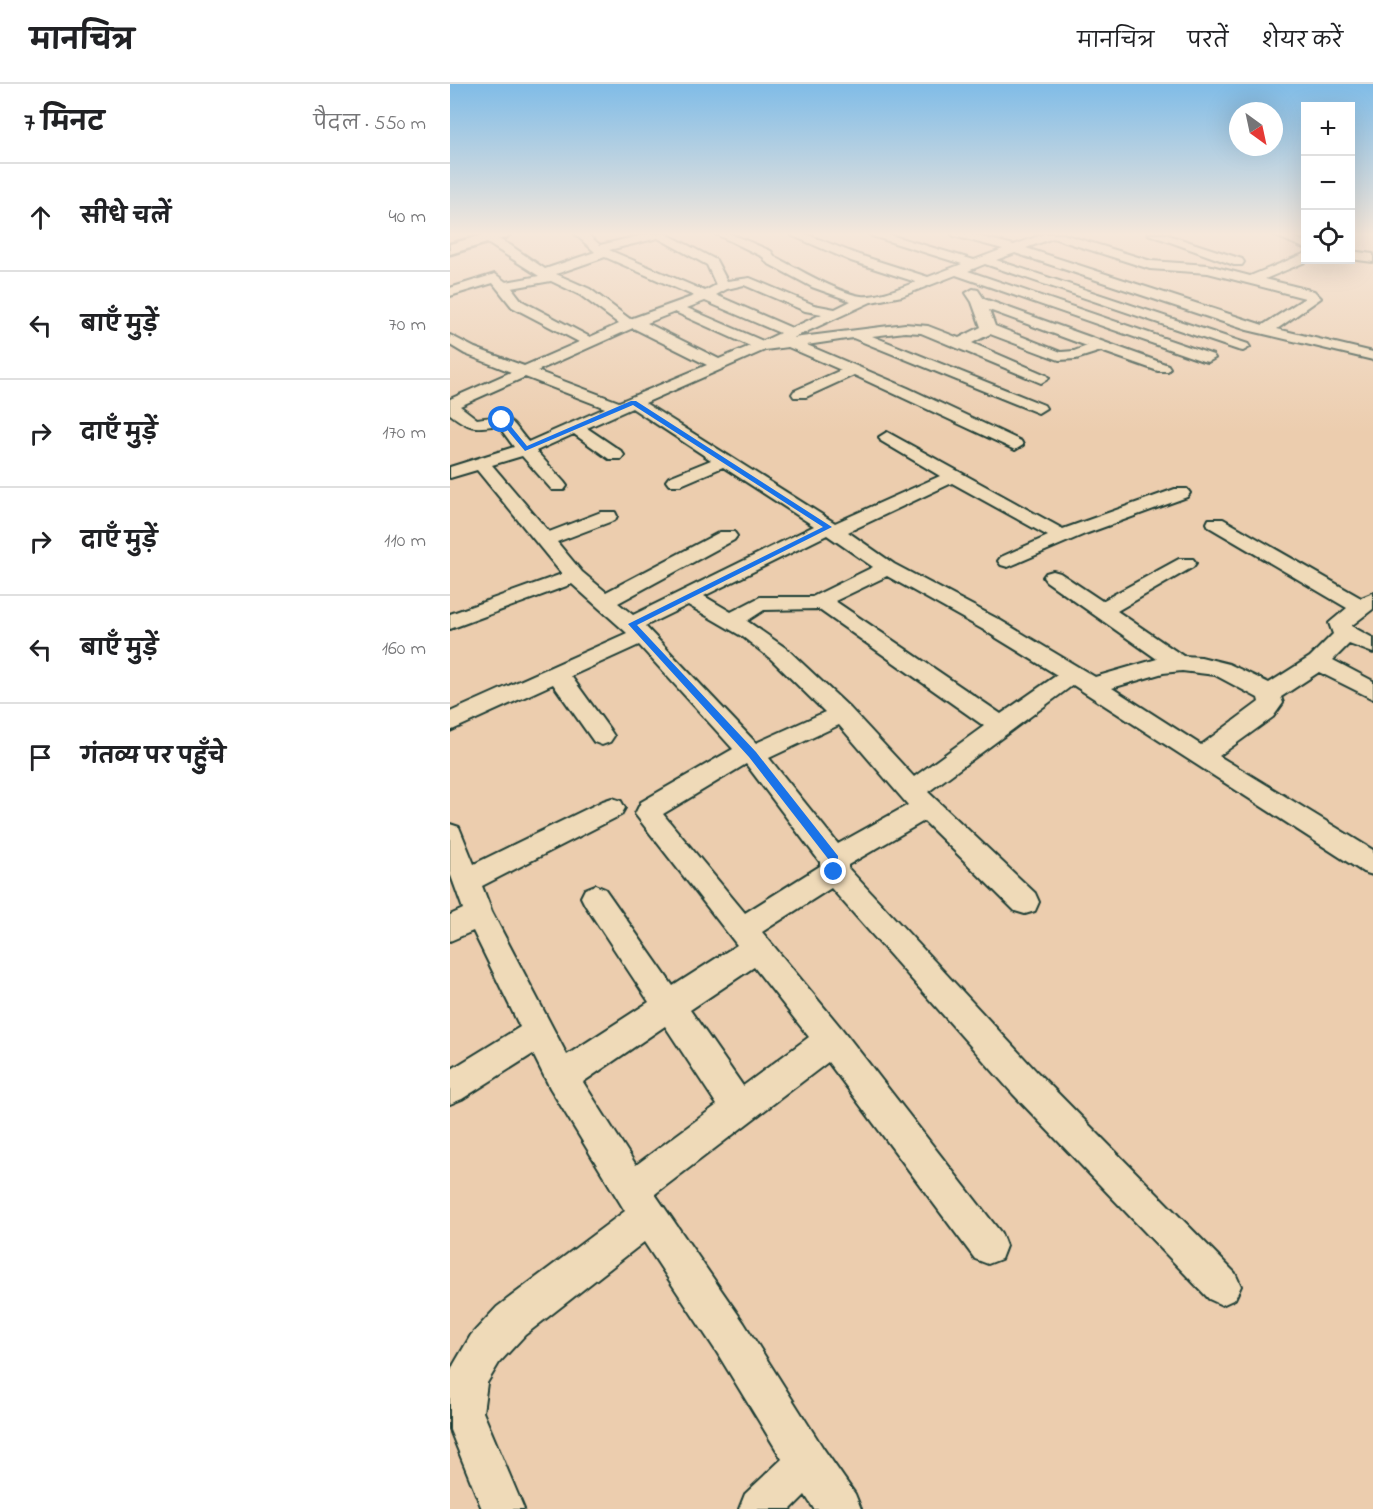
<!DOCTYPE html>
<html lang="hi">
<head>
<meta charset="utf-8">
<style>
	body { margin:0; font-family:"Indie Flower","Playpen Sans Deva",sans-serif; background:#f6f6f6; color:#202124 }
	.controls { position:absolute; right:18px; top:18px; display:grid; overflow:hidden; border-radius:0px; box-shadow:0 6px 24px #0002 }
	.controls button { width:54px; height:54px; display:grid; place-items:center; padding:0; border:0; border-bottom:2px solid #e0e0e0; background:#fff; color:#202124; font:30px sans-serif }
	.compass { position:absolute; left:779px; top:18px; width:54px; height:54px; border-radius:50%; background:#fff; box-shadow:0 6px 24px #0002; rotate:147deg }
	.stop { position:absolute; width:18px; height:18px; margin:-14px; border:4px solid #1a73e8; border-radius:50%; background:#fff }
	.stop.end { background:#1a73e8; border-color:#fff; box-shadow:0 2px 6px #0008 }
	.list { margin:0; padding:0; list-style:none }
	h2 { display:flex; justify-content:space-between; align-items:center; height:78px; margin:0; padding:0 24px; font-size:26px }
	h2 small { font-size:20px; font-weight:400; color:#757577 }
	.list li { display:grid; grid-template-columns:39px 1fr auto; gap:18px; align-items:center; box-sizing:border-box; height:108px; padding:0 24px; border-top:2px solid #e0e0e0 }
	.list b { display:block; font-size:22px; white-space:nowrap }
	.list em { font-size:20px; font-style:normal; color:#757577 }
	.icon { flex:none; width:33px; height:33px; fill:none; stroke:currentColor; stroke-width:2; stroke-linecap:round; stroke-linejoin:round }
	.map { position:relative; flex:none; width:923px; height:1425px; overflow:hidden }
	header { display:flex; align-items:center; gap:36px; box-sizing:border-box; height:84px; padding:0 30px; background:#fff; border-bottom:2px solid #e0e0e0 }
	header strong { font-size:28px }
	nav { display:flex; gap:33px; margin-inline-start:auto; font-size:21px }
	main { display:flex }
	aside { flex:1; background:#fff }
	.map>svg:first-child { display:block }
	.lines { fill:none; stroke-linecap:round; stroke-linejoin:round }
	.minor-casing { stroke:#1f3d34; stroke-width:4 }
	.highway-casing { stroke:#1f3d34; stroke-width:5 }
	.minor { fill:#efdab8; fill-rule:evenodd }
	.highway { fill:#efdab8; fill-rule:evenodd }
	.route { fill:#1a73e8 }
</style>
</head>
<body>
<header>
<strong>मानचित्र</strong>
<nav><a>मानचित्र</a><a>परतें</a><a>शेयर करें</a></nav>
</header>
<main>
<aside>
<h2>7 मिनट<small>पैदल · 550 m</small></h2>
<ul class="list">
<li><svg class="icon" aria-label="ahead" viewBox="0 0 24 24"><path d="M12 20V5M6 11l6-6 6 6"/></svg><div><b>सीधे चलें</b></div><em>40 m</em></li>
<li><svg class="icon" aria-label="left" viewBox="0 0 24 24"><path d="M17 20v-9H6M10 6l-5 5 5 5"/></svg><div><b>बाएँ मुड़ें</b></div><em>70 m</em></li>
<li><svg class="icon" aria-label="right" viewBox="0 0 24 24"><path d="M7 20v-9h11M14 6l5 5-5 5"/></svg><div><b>दाएँ मुड़ें</b></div><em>170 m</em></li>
<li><svg class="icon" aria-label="right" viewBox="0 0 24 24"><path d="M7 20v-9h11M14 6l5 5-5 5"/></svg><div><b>दाएँ मुड़ें</b></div><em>110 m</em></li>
<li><svg class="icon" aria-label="left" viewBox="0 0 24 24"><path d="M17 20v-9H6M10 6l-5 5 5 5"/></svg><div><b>बाएँ मुड़ें</b></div><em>160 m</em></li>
<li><svg class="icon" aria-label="arrive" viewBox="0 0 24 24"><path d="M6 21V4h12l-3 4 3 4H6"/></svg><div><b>गंतव्य पर पहुँचे</b></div></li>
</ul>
</aside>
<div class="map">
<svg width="923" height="1425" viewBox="0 0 923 1425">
	<rect width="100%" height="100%" fill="#eccdae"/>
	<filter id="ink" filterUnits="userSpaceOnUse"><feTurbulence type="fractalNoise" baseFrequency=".0167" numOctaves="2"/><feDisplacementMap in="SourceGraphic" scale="12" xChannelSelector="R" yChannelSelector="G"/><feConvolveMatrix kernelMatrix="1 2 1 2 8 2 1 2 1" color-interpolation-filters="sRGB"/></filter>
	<g filter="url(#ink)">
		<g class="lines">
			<g class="minor-casing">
				<g id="minor">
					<path d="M38 150 60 161 95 185 145 168 125 150H137L150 161 197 150H217L266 176 277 197 300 194 364 221 385 225 401 217 362 203 317 179 313 173 266 150H281L321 167 325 173C347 184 388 209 411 212 426 214 452 203 466 198L401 177 343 152 341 150H356L409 171 478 193 512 180 422 152 420 150H437L524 176 553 165 504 152 502 150H520L564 161 594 150H613L701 177 758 181 800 192 856 169V176H860L815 195 864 207 871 214 827 245 923 268V276L797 246 565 169 546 176 798 260 800 263 793 267 788 266 535 180 518 187 763 271 765 274 758 278 753 277 506 191 452 212 421 218 343 254 455 240 478 242 509 254 531 243 522 218 516 209 523 205 528 206 534 215 718 281 720 284 718 287H708L651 267 626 275 609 276 540 250 522 259 596 291 599 294 591 299 471 249 455 248 422 252 594 321 596 324 588 329 403 254 357 261 458 304 571 357 573 361 565 366 404 291 356 313H344L342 310 344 307 391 286 338 263 315 266 195 319 385 439 490 392 431 357 429 353 437 348 613 445 725 405H737L740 409 737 413 635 450 558 483 551 481 548 477 551 473 598 452 502 399 398 448 444 480 548 535 645 593 707 575 596 497 593 493 596 489 603 487 610 489 652 517 729 475H743L746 479 743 483 667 527 733 572 751 573 779 580 819 599 860 573 883 550 879 539 897 524 759 443 757 439 759 435H773L911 514 923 509V525L901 542 923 554V569L899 560 883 576 923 597V615L869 588 831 613 833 619 823 633 769 672 923 766V791L913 788 623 601 478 708 585 809 589 818 585 827 575 830 565 827 474 737 398 781V784L587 988 785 1189 791 1202 785 1215 772 1221 759 1215 563 1010 381 804 312 848 392 945 551 1149 556 1162 551 1175 538 1180 525 1175 378 978 205 1110 294 1239 373 1364 405 1410 411 1425H364L355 1411 341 1425H289L295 1410 332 1375 266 1267 194 1158 75 1251 49 1279 37 1299 33 1328 74 1425H32L0 1346V1289L4 1280 21 1251 47 1223 175 1127 100 1004 83 970 12 1015 0 1020V986L70 943 23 847 0 857V831L13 825 0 789V740L9 743 24 780 153 717 162 714 171 717 175 724 171 731 32 802 42 828 117 971 199 918 135 821 131 813 135 805 145 801 155 805 223 902 287 861 185 730 191 718 283 665 189 561 121 592 160 646 164 652 160 658 152 661 144 658 103 600 0 647V628L177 549 122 500 0 545V530L112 490 27 386 0 394V383L64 363 48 341C23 345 20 345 0 330V315L61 288 15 270 0 261V251L25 264 74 282 129 258 62 223 43 199 0 212V204L45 190 56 198 89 192 34 157V151ZM208 154 257 181 266 201 255 207 159 166ZM603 154 700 185 758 189 855 214 813 241 576 164ZM155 173 244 212 180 235 140 205 106 190ZM101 197 130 211 169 240 140 253 72 217 62 204ZM294 201 355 227 372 230 342 244 266 211 277 205ZM255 217 330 249 313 257 237 224ZM539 226 637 262 624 267 611 268 545 242ZM225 228 300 262 269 275 197 239ZM183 244 257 281 169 318 87 287ZM75 293 155 324 78 358C57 332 61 330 27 335L10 322ZM182 324 261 376 219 393 216 397 219 401H231L273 383 364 442 183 531 168 519 284 456 287 452 284 448H270L156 508 132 488 107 458 165 436 167 432 165 428H151L99 448 42 381 72 372 102 406H114L117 402 114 398 86 367 124 350 159 375H171L174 371 171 367 137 344ZM377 451 423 483 362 513H310L281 528 254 512ZM437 492 532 545 607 591 551 630 385 517ZM238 521 293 553 321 575 375 628 306 659 195 542ZM368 525 534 642 464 693 400 624 337 565 297 537 314 526ZM732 587 765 591 808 614 809 618 751 661 662 604 713 589ZM389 641 458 721 388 760 319 674ZM296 680 370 778V782L295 829 213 730ZM304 883 359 953 293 1002 240 926ZM215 942 267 1021 186 1081 133 998Z"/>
					<path d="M698 150H715L792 175 794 178 792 181H784Z"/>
					<path d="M821 150H836L856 158V165Z"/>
					<path d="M900 167 923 170V178L900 175Z"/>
				</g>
			</g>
			<g class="highway-casing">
				<path id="highway" d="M37 150H60L57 153 0 170V160Z"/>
			</g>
			<use href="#minor" class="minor"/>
			<use href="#highway" class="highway"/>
		</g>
	</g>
	<linearGradient id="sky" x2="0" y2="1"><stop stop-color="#80bce7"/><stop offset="0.43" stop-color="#f6e8db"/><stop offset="1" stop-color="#f6e8db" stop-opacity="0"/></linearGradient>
	<rect width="923" height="349" fill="url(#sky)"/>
	<path class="route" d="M181 317H186L382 443 187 541 306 668 388 772 387 791H380L379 776 299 673 178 540 373 443 183 321 75 367 49 336 54 334 77 362Z"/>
</svg>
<div class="controls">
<button>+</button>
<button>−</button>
<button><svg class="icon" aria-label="locate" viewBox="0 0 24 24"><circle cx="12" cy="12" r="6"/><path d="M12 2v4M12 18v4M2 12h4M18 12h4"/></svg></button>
</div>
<svg class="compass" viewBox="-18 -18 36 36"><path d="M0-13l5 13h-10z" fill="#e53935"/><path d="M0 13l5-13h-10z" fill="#757577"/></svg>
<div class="stop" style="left:52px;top:336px"></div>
<div class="stop end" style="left:384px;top:788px"></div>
</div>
</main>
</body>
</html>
